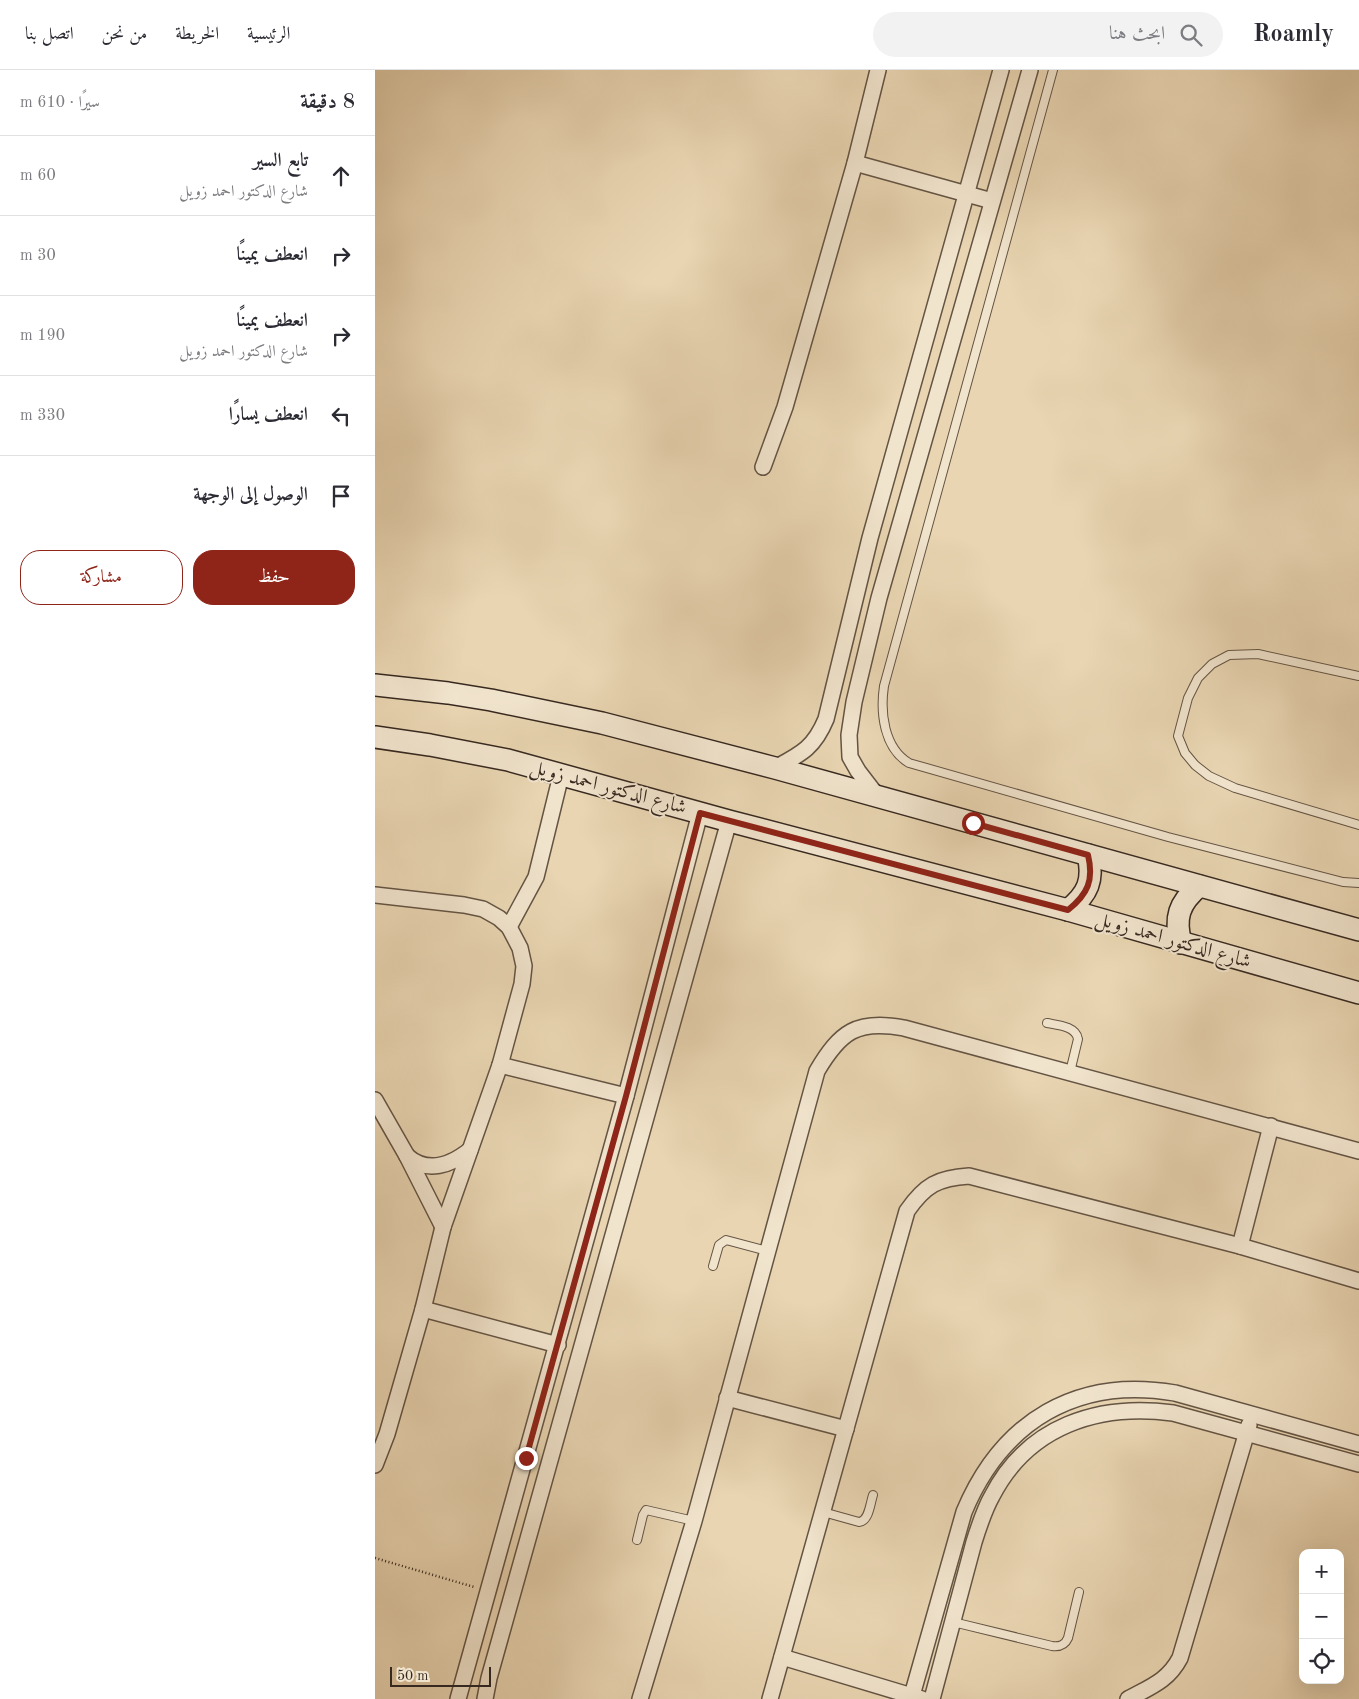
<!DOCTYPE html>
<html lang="ar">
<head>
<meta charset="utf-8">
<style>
	body { margin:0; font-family:"Old Standard TT",Amiri,serif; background:#f2f2f3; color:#2b2b33; direction:rtl }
	.controls { position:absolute; right:15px; bottom:15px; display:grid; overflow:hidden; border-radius:10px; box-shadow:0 5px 20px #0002 }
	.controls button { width:45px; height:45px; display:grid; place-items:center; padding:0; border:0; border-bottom:1px solid #e1e1e2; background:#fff; color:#2b2b33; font:25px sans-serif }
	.scale { position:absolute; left:15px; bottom:12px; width:101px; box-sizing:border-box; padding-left:5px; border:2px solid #372920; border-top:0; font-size:14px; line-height:18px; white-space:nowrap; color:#372920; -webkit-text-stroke:4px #f1e4cd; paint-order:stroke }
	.stop { position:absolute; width:15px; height:15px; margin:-11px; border:4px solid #8f2418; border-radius:50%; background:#fff }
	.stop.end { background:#8f2418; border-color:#fff; box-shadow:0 1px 5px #0008 }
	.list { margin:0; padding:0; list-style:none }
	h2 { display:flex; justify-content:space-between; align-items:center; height:65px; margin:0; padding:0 20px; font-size:21px }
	h2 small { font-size:16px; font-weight:400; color:#7c7c81 }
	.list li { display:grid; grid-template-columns:32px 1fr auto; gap:15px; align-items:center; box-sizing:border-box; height:80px; padding:0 20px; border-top:1px solid #e1e1e2 }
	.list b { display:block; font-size:19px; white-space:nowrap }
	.list p { margin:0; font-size:16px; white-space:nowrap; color:#7c7c81 }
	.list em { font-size:16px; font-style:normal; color:#7c7c81 }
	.actions { display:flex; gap:10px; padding:15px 20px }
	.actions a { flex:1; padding:11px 0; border:1px solid #8f2418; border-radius:20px; text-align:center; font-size:18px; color:#8f2418 }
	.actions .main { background:#8f2418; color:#fff }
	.icon { flex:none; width:28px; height:28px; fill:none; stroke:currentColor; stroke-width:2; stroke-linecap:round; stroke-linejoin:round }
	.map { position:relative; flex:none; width:984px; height:1629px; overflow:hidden; direction:ltr }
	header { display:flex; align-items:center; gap:30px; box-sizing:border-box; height:70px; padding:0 25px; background:#fff; border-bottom:1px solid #e1e1e2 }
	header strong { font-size:24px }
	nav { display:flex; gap:28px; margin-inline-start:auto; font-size:18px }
	.search { width:350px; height:45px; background:#f2f2f3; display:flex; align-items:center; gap:12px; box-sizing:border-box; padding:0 18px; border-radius:28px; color:#7c7c81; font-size:19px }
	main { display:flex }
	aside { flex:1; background:#fff }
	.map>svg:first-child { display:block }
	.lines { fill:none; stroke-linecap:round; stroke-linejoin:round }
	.lane-casing { stroke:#645444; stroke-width:10 }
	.street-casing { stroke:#645444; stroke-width:18 }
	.secondary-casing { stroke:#372920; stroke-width:24 }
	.path { stroke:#372920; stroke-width:2.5; stroke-dasharray:1 2.5; stroke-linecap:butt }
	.lane { stroke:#f1e4cd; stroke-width:8 }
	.street { stroke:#f1e4cd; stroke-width:15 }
	.secondary { stroke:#f1e4cd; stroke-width:21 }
	.route { stroke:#8f2418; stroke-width:6 }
	.labels { text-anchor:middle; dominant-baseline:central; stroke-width:4; stroke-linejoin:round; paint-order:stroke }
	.street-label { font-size:20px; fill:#372920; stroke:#f1e4cd }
</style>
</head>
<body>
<header>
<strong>Roamly</strong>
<div class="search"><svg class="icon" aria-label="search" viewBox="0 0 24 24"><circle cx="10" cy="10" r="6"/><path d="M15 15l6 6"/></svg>ابحث هنا</div>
<nav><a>الرئيسية</a><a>الخريطة</a><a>من نحن</a><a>اتصل بنا</a></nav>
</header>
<main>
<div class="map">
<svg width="984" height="1629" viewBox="0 0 984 1629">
	<rect width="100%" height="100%" fill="#e9d5b2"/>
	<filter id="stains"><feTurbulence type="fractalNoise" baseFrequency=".004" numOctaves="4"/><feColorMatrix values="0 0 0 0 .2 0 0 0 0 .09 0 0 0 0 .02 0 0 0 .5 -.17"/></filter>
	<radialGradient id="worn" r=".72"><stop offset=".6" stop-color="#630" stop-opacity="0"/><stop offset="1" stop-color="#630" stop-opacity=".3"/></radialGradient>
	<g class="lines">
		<g class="lane-casing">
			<g id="lane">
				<path d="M678 0 509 616C505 643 509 678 534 693L793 767 968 812 984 813"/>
				<path d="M984 606 883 584 854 585 837 594 823 608 813 628 803 666 810 683 820 695 834 706 860 718 984 755"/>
				<path d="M672 953C682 955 701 956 703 969L695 1002"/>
				<path d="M338 1196 344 1175 351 1170 392 1181"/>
				<path d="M448 1442 484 1452C494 1451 495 1434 498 1425"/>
				<path d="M262 1470 268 1445 271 1440 319 1451"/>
				<path d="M578 1552 677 1576C685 1577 690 1575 693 1568L704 1522"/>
			</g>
		</g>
		<g class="street-casing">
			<g id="street">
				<path d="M480 93 617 131"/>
				<path d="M388 397 410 337 480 93 503 0"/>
				<path d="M400 698C426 684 439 678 451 649L495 468 626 0"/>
				<path d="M503 727 483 701 475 687 474 665 479 632 504 528 655 0"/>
				<path d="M0 825 89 835 108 839 124 848 134 857 145 878 149 896 147 914 125 995 68 1157 48 1239 12 1364 0 1395"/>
				<path d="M134 857 161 807 186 705"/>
				<path d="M125 995 251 1026"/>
				<path d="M0 1030 32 1086 68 1157"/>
				<path d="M32 1086C52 1104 76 1095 95 1080"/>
				<path d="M865 1176 896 1056"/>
				<path d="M48 1239 183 1275"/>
				<path d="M352 1328 471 1359"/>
				<path d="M407 1587 547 1629"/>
				<path d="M83 1629 251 1026 325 743"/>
				<path d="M110 1629 114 1608 354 751"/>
				<path d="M265 1629 319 1451 442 1001C465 962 482 949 529 958L984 1081"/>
				<path d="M395 1629 532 1141C550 1115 563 1108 594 1106L865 1176 984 1211"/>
				<path d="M536 1629 589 1442C627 1351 702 1306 800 1323L984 1374"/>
				<path d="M557 1629 599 1472C604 1456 609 1440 617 1426 653 1356 723 1333 798 1343L984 1394"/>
				<path d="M753 1629C775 1617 793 1611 805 1588L874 1355"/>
			</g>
		</g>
		<g class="secondary-casing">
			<g id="secondary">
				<path d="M0 615 73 623 116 630 227 653 400 698 984 860"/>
				<path d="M0 667 55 675 133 690 354 751 693 840 984 923"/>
				<path d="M693 840C713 824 719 810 713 785"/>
				<path d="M806 873C799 848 804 833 824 816"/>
			</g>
		</g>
		<path class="path" d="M0 1488 99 1517"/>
		<use href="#lane" class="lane"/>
		<use href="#street" class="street"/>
		<use href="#secondary" class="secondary"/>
	</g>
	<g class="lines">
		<path class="route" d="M151 1388 251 1026 325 743 693 840C713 824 719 810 713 785L598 753"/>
	</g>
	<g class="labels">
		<g class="street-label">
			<text transform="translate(233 718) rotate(15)">شارع الدكتور احمد زويل</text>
			<text transform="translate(798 871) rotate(16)">شارع الدكتور احمد زويل</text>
		</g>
	</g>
	<rect width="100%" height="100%" filter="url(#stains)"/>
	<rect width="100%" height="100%" fill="url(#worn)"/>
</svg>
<div class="controls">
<button>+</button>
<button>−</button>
<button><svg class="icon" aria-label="locate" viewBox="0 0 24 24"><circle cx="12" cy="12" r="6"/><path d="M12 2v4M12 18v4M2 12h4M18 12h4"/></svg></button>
</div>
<div class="scale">50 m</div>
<div class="stop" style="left:598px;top:753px"></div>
<div class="stop end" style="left:151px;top:1388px"></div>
</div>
<aside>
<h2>8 دقيقة<small>سيرًا · 610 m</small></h2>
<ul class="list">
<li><svg class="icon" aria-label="ahead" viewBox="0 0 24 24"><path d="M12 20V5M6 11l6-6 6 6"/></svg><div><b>تابع السير</b><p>شارع الدكتور احمد زويل</p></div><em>60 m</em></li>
<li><svg class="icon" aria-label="right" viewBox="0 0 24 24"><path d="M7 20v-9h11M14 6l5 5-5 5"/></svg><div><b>انعطف يمينًا</b></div><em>30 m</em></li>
<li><svg class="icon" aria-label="right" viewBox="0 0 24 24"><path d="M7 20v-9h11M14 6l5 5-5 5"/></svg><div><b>انعطف يمينًا</b><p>شارع الدكتور احمد زويل</p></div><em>190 m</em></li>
<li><svg class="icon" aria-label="left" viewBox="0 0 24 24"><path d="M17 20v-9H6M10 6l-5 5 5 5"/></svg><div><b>انعطف يسارًا</b></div><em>330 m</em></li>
<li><svg class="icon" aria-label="arrive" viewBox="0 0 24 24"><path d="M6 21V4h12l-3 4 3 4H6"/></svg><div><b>الوصول إلى الوجهة</b></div></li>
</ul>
<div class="actions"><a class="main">حفظ</a><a>مشاركة</a></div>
</aside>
</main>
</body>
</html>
